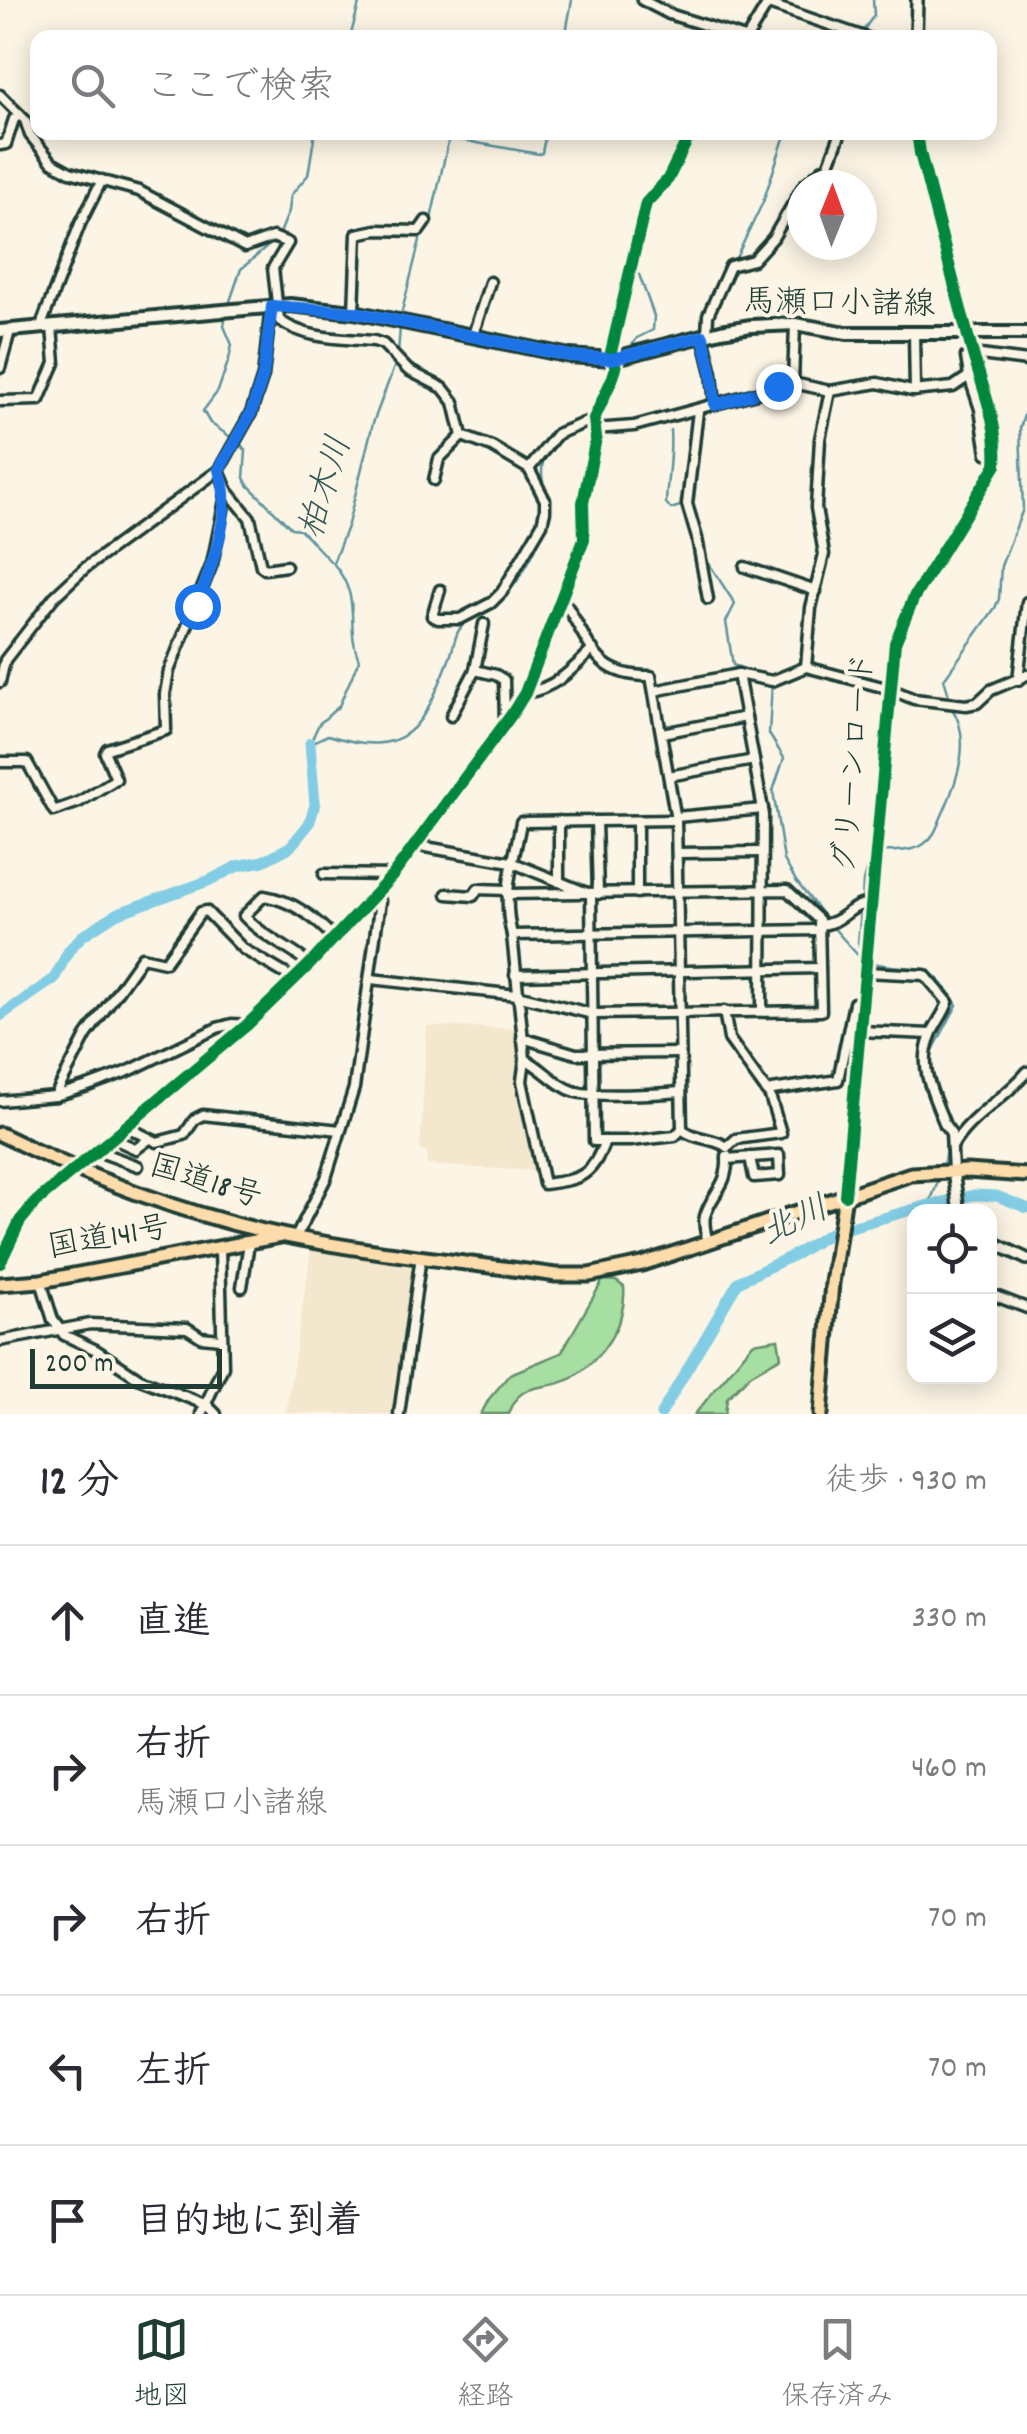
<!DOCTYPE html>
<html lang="ja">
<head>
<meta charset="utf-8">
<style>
	body { margin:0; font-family:Dekko,"Klee One",sans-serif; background:#f7f7f7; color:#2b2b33 }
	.controls { position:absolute; right:30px; bottom:30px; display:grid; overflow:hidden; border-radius:20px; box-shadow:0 5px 25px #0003 }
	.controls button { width:90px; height:90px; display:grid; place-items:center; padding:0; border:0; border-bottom:2px solid #e1e1e2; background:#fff; color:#2b2b33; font:50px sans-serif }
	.compass { position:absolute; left:787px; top:170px; width:90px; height:90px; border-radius:50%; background:#fff; box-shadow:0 5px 25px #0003; rotate:1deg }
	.scale { position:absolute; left:30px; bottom:25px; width:192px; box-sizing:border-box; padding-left:10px; border:5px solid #1f3d34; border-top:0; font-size:28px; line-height:35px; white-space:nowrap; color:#1f3d34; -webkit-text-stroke:8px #fcf5e5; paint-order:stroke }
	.stop { position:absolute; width:30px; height:30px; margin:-22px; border:8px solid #1a73e8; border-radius:50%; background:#fff }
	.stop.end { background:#1a73e8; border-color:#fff; box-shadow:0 2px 10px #0008 }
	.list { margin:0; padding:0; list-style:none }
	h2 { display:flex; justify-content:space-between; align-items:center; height:130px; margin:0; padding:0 40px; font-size:42px }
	h2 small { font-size:32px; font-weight:400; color:#7c7c81 }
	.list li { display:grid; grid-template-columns:65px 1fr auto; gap:30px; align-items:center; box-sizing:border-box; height:150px; padding:0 40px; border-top:2px solid #e1e1e2 }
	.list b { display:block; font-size:38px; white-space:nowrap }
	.list p { margin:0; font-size:32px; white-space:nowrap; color:#7c7c81 }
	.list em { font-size:32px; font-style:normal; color:#7c7c81 }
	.icon { flex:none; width:55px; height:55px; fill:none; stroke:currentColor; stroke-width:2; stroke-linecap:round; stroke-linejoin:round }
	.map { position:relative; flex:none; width:1027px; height:1414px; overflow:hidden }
	.search { position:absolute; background:#fff; box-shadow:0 5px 25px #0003; left:30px; right:30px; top:30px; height:110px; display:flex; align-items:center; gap:25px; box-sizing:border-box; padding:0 35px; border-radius:20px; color:#7c7c81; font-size:38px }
	.sheet { height:880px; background:#fff }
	nav { display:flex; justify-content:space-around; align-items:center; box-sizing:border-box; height:140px; border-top:2px solid #e1e1e2; background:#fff; font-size:28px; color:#7c7c81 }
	nav a { display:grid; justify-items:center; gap:5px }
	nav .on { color:#1f3d34 }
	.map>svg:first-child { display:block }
	.built { fill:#f3e7cd }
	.green { fill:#a7dea2; stroke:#638e6b; stroke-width:2.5 }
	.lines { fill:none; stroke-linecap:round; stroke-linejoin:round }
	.stream { stroke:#5b939e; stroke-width:2.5 }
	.river { stroke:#83cde4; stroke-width:11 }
	.minor-casing { stroke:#1f3d34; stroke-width:15 }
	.tertiary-casing { stroke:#1f3d34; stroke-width:16 }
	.secondary-casing { stroke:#1f3d34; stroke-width:18 }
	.trunk-casing { stroke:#1f3d34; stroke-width:19 }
	.minor { stroke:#fcf5e5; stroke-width:8 }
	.tertiary { stroke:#fcf5e5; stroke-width:9 }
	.secondary { stroke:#fcf5e5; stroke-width:10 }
	.trunk { stroke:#fddcac; stroke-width:11 }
	.minor-bridge-casing { stroke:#1f3d34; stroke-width:15; stroke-linecap:butt }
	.minor-bridge { stroke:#fcf5e5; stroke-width:8 }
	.cycleway-casing { stroke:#fcf5e5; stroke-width:19 }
	.cycleway { stroke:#00873e; stroke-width:12 }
	.route { stroke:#1a73e8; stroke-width:12 }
	.labels { text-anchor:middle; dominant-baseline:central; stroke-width:8; stroke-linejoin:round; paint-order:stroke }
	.street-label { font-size:32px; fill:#1f3d34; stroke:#fcf5e5 }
	.water-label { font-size:35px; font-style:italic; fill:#335a57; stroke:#fcf5e5 }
</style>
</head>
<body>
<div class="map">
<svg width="1027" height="1414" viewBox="0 0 1027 1414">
	<rect width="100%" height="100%" fill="#fcf5e5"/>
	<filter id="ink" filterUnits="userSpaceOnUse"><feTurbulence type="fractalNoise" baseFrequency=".01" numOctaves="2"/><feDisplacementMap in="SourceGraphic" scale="20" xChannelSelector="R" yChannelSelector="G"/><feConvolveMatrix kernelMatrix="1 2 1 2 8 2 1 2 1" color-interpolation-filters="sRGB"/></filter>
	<g filter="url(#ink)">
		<g class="built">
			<path d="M427 1026 519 1029 523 1053 520 1083 536 1171 427 1165V1152L420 1151Z"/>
			<path d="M312 1244 419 1260 396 1414 286 1413Z"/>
		</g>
		<g class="green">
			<path d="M603 1280 616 1281 624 1287C627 1323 602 1359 572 1378 546 1393 520 1378 508 1414H481L489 1399 510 1374 561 1353Z"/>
			<path d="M778 1339 781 1357 750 1375 727 1398 725 1414H695L753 1343Z"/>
		</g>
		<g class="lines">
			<g class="stream">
				<path d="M861 34 874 15 873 0"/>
				<path d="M350 38 360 0"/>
				<path d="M565 38 572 0"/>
				<path d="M279 236 289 211 291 195 308 175 315 132"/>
				<path d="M724 271 736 258 763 202 786 132"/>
				<path d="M228 307 241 269 273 242"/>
				<path d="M226 315 224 326 232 345 229 359 218 391 203 411 210 423 232 438"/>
				<path d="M400 319 421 236 429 228 449 138 539 154 542 153 546 132"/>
				<path d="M704 330 702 314 714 291"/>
				<path d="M628 351 637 338 653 330 654 316 636 266"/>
				<path d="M398 354 400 327"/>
				<path d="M625 363 684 346"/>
				<path d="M670 430C672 455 667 478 666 503L671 509 692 502 708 562 735 604 726 622 733 665 764 676"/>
				<path d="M239 442 246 451 244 478 248 485 291 528 300 529 331 562"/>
				<path d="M545 492C531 441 567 439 601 419L625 358"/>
				<path d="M772 683 769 734 784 758 773 791 784 860 796 881 826 919"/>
				<path d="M950 699 944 679 995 608 999 599 1001 566 1023 509 1020 428 1027 406"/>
				<path d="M310 743 319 724 339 706 359 660C344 623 364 601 333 563L348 524 373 423 396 362"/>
				<path d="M311 743 328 735C407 760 422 729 449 660 453 651 454 638 459 630 466 618 486 614 497 605 518 586 549 532 549 504"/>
				<path d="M862 900 863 881 871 852C886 851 912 853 924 844 936 836 938 823 944 811 957 781 973 738 951 707"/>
				<path d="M861 908 858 942 862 959"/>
				<path d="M831 925 862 960"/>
				<path d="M869 962C917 974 928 955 957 1005L931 1054 932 1070 946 1117"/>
				<path d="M943 1167 948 1135"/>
				<path d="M929 1205 939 1179"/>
			</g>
			<g class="river">
				<path d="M0 1016 54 979 69 950 82 936 116 914 208 881 238 866 263 861 290 847 309 824 315 805 310 743"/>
				<path d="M661 1414 738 1282 796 1254 830 1233 929 1205 974 1195 997 1196 1027 1208"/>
			</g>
			<g class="minor-casing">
				<g id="minor">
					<path d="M642 0 669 14 745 38"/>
					<path d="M768 4 868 38"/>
					<path d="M747 38 770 0"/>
					<path d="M0 95 25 120 30 135 52 162 70 172 139 191 245 247 273 237 288 243 273 268 279 320C307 340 341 338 374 341L383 344 408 370 443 388 454 402 462 436 492 447 529 469 545 500V511L542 524 502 592 491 603 460 619H438L432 616 440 590"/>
					<path d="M0 145 6 144 14 119 20 115"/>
					<path d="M804 185 824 168"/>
					<path d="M821 185 841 132"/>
					<path d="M354 312 357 234 376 230 419 231 426 221"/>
					<path d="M40 328 80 224 102 180"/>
					<path d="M914 333 915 391"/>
					<path d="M473 335 490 282"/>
					<path d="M707 335 708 315 730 266 753 260 773 238 802 188"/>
					<path d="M703 336 712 373 715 405"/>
					<path d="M0 368 10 331"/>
					<path d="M969 376 980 409 987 453 997 457"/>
					<path d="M793 383 795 324"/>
					<path d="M0 401 39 400 55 363 52 327"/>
					<path d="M698 411 687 504 697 538 708 599"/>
					<path d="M595 429 634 426 793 383 830 391 878 383 912 391 953 387 969 376 966 357 973 354 1027 361"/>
					<path d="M529 469 557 434 594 419"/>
					<path d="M219 470 227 490 250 518 261 566 265 569 286 566"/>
					<path d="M434 480 439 459 462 436"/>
					<path d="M745 567 816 591"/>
					<path d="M560 600 567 606C592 647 596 677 651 676L676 820 682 1129C694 1140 713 1137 727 1147"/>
					<path d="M806 667 811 608 824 554 816 508 820 439 830 391"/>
					<path d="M475 670 496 675 504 680 505 722"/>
					<path d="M738 674 763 809 762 1011"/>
					<path d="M1018 680 1027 602"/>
					<path d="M0 682 5 660 54 597 85 568 219 470 251 413 263 376 271 306"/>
					<path d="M654 691 738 674 772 681 806 667 890 689 914 699 966 705 977 703 991 690 1027 675"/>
					<path d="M525 693C554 689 573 669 593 649"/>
					<path d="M451 716 475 670 484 624"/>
					<path d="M662 733 746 717"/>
					<path d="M0 762H27L54 811 79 802 116 779 105 753 107 749 166 730 165 694 169 671 212 564 227 490"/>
					<path d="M669 776 754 760"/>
					<path d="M676 817 763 809"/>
					<path d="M676 820 521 822C514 863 501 892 512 935L525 1059C544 1069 556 1086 576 1092 597 1097 657 1094 680 1092"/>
					<path d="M559 821V882"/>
					<path d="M596 821 598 894"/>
					<path d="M637 821V893"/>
					<path d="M414 845 511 862 587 893"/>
					<path d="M677 853 762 852"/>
					<path d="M324 874 393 875"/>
					<path d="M447 894 473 896 478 889 507 890"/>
					<path d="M591 895 594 1141H630L675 1136 682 1129"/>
					<path d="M819 925C843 924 849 904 871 903"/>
					<path d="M512 935 819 930"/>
					<path d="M310 964C288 947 262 936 244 916L264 896C293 901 313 916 333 937"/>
					<path d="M865 972 925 975 948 1002C944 1015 934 1025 930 1038 918 1069 934 1096 945 1125L951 1133 953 1171"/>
					<path d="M515 975 820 968"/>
					<path d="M371 979 517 995 593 1014 821 1011 819 920 787 890 507 894"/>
					<path d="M724 1011 729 1039 770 1096 781 1133 736 1139 727 1147"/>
					<path d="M859 1031 931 1034"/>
					<path d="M522 1038 576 1054 679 1053"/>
					<path d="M525 1059 522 1081 544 1184C582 1179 591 1177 605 1141"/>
					<path d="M766 1091 838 1080 854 1003 862 1002"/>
					<path d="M55 1096 86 1036 142 957 165 962 201 912 206 911 243 949 294 979"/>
					<path d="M0 1101 55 1096 88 1086 131 1070 217 1028 232 1024 247 1025"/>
					<path d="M125 1126 157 1142 184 1135 195 1119 203 1115 340 1130"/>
					<path d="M112 1138 136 1149 148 1140"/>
					<path d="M952 1147C969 1116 1005 1099 1027 1072"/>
					<path d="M97 1151 138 1166"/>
					<path d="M727 1159 779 1155 780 1175 754 1177 750 1157"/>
					<path d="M80 1163 247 1025 310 964 393 875 512 714 525 693 584 539 583 503 596 438 594 419 613 377 616 368 611 352 646 203 668 179 691 132"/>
					<path d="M296 1237 326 1178 354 1088 380 901 376 894"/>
					<path d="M707 1240C706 1233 703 1223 705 1216 712 1192 729 1186 727 1156"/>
					<path d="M0 1263 20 1221 64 1176"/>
					<path d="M41 1281 53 1320 64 1335 96 1350 140 1379 207 1405 216 1414"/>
					<path d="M242 1287 249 1243"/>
					<path d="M990 1294 1027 1308"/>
					<path d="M0 1341 90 1324 187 1328 201 1337 221 1339"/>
					<path d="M201 1414 223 1367 220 1248"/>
					<path d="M399 1414 421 1256"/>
				</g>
			</g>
			<g class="tertiary-casing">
				<g id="tertiary">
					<path d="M916 38 917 0"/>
					<path d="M953 1171 959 1212"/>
					<path d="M845 1195 895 643 914 597 996 465C999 424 983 390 972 351 954 285 937 219 920 153L917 132"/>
					<path d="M990 1241 1027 1259"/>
				</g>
			</g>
			<g class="secondary-casing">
				<path id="secondary" d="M0 331 290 305 354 312 570 356 612 359 721 331 751 326 795 324 847 333H1027"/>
			</g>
			<g class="trunk-casing">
				<g id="trunk">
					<path d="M0 1134C91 1179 186 1215 286 1236 375 1254 466 1262 556 1275H589L642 1264 911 1174 967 1171 1027 1175"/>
					<path d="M0 1284 41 1281 281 1236"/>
					<path d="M821 1414 832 1283 845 1195"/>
				</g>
			</g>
			<use href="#minor" class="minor"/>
			<use href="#tertiary" class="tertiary"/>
			<use href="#secondary" class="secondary"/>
			<use href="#trunk" class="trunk"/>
			<g class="minor-bridge-casing">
				<path id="minor-bridge" d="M64 1176 80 1163"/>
			</g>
			<use href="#minor-bridge" class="minor-bridge"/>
			<g class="cycleway-casing">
				<g id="cycleway">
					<path d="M845 1195 895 643 914 597 996 465C999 424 983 390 972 351 954 285 937 219 920 153L917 132"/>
					<path d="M0 1263 20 1221 37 1201 247 1025 310 964 393 875 512 714 525 693 584 539 583 503 596 438 594 419 613 377 616 368 611 352 646 203 668 179 691 132"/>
				</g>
			</g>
			<use href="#cycleway" class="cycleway"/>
		</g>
	</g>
	<g class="lines" filter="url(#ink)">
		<path class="route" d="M197 606C211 566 235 511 219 470L251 413 263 376 272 306 354 312 570 356 612 359 703 336 712 374 715 405 778 386"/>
	</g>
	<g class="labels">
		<g class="street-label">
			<text transform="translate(839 306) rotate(1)">馬瀬口小諸線</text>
			<text transform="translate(857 763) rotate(-85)">グリーンロード</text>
			<text transform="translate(205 1184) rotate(17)">国道18号</text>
			<text transform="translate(109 1240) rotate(-10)">国道141号</text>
		</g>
		<g class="water-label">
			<text transform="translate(328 488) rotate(-73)">柏木川</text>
			<text transform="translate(796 1223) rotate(-25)">北川</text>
		</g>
	</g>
</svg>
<div class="controls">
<button><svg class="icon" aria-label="locate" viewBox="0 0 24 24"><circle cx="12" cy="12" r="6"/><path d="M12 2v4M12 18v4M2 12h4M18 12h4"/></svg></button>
<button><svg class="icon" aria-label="layers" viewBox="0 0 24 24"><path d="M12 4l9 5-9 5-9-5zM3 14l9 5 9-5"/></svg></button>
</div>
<svg class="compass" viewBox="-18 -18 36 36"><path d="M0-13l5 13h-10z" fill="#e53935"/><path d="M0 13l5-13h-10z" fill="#7c7c81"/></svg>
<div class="scale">200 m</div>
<div class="stop" style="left:197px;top:606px"></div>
<div class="stop end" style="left:778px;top:386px"></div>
<div class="search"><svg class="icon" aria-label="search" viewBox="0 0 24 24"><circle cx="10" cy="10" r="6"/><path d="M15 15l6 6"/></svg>ここで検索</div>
</div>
<section class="sheet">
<h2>12 分<small>徒歩 · 930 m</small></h2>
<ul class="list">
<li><svg class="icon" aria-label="ahead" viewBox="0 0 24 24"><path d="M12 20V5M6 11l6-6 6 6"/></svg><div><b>直進</b></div><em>330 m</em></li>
<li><svg class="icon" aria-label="right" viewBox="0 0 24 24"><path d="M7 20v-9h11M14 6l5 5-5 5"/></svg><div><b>右折</b><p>馬瀬口小諸線</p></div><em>460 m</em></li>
<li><svg class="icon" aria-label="right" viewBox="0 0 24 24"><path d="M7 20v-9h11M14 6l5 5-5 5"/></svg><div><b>右折</b></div><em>70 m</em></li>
<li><svg class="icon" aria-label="left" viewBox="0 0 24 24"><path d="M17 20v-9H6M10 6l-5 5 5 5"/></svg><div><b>左折</b></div><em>70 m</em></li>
<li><svg class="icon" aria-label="arrive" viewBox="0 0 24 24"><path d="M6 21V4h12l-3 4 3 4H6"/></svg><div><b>目的地に到着</b></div></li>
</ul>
</section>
<nav>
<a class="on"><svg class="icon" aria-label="map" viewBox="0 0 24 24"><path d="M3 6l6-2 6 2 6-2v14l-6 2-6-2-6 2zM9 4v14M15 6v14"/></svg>地図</a>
<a><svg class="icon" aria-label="directions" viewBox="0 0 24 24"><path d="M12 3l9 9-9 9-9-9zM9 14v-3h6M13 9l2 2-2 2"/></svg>経路</a>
<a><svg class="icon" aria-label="saved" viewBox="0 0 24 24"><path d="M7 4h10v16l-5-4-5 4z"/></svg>保存済み</a>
</nav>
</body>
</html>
